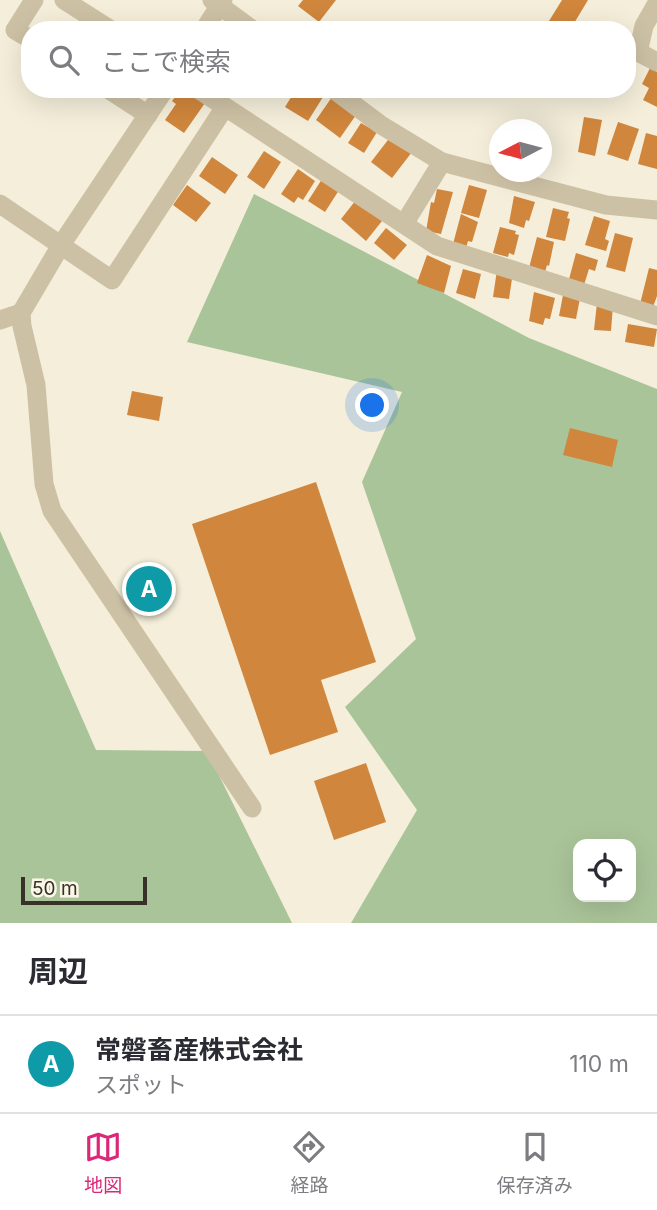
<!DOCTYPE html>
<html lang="ja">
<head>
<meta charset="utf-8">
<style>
	body { margin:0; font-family:Inter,"Noto Sans JP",sans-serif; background:#f2f2f3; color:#2b2b33 }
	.controls { position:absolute; right:21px; bottom:21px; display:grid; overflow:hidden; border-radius:14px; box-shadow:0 7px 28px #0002 }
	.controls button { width:63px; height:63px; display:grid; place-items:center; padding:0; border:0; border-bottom:2px solid #e1e1e2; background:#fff; color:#2b2b33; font:35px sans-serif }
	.compass { position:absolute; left:489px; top:119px; width:63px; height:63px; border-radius:50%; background:#fff; box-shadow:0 7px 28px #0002; rotate:264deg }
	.scale { position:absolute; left:21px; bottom:18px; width:126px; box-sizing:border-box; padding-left:7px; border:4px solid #383127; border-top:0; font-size:19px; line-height:24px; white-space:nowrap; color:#383127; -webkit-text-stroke:5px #fbf7e7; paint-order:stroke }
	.you { position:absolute; left:373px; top:406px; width:24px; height:24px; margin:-18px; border:5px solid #fff; border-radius:50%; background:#1a73e8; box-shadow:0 0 0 10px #1a73e833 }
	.badge { display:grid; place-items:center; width:46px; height:46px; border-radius:50%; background:#db2777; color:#fff; font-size:23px; font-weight:700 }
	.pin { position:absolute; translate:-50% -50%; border:4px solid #fff; box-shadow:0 2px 7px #0006 }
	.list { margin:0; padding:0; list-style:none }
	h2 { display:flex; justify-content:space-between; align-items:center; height:91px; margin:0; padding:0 28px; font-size:30px }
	h2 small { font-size:23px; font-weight:400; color:#7c7c81 }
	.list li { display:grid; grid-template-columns:46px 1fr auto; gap:21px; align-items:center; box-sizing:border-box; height:98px; padding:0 28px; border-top:2px solid #e1e1e2 }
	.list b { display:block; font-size:26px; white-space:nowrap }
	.list p { margin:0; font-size:23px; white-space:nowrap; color:#7c7c81 }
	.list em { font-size:23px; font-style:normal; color:#7c7c81 }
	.icon { flex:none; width:38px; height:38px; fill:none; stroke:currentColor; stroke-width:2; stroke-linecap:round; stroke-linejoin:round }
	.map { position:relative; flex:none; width:657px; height:923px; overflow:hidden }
	.search { position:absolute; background:#fff; box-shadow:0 7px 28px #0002; left:21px; right:21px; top:21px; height:77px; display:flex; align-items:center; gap:18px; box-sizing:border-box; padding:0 24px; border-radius:28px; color:#7c7c81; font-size:26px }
	.sheet { height:189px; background:#fff }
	nav { display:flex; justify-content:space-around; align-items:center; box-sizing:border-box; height:98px; border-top:2px solid #e1e1e2; background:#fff; font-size:19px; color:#7c7c81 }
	nav a { display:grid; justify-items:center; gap:4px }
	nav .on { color:#db2777 }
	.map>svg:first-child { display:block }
	.green { fill:#aac499; fill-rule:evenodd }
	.building { fill:#d0863c }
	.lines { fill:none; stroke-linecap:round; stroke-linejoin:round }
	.street { stroke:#cdc1a5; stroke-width:19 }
</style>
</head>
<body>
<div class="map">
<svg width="657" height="923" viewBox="0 0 657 923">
	<rect width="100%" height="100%" fill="#f4eeda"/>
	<g class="green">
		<path d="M254 194 529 338 657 389V923H351L417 810 345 707 416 639 362 482 402 392 187 342ZM578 844H631V897H578Z"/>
		<path d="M0 531 96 750 207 751 292 923H0Z"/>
	</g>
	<g class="building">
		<path d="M303 0H336L319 22 298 6Z"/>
		<path d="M562 0H588L570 30H564L549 21Z"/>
		<path d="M650 68 657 72V107L643 100 649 88 642 84Z"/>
		<path d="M181 89H186L205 103 184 133 165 120 176 104 172 101Z"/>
		<path d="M265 89H285L279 98Z"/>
		<path d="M296 89H328L308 121 285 107Z"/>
		<path d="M332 97 356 115 340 138 316 120Z"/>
		<path d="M584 117 602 120 595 156 578 152Z"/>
		<path d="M618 122 639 129 628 161 607 154Z"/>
		<path d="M361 123 377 132 364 153 348 143Z"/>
		<path d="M646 133 657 136V169L638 164Z"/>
		<path d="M391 136 412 152 392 178 371 162Z"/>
		<path d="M264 151 281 162 264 189 247 177Z"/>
		<path d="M212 157 238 175 225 194 199 176Z"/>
		<path d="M298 169 315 181 303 200 298 197 294 203 281 194Z"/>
		<path d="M324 176 341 187 325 212 308 201Z"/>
		<path d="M187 185 211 203 196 222 173 205Z"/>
		<path d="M469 185 487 190 479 218 461 213Z"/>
		<path d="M437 189 453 192 441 234 426 231 431 202 434 203Z"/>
		<path d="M514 196 535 202 529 221 526 220 524 228 509 223Z"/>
		<path d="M356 200 382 221 366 241 341 219Z"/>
		<path d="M553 208 569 212 567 218 570 219 565 241 546 237Z"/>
		<path d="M461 214 478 222 472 242 468 241 466 248 453 244Z"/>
		<path d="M594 216 610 221 605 239 609 241 606 251 585 245Z"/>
		<path d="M500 227 516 231 515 234 519 235 514 255 509 253 508 257 493 253Z"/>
		<path d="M386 228 407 245 394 260 374 243Z"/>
		<path d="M615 233 633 238 625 272 606 267Z"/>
		<path d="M537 237 554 242 549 266 547 265 545 272 529 268Z"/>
		<path d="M576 253 598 260 595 271 589 269 583 288 568 283Z"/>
		<path d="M427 255 451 266 444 293 417 283Z"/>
		<path d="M649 268 657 270V296L653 307 640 304Z"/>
		<path d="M463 269 481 274 475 299 456 293Z"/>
		<path d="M497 270 513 272 509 299 493 297Z"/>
		<path d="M564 290 581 293 576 319 559 316Z"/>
		<path d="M534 292 555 298 550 319 545 318 543 325 529 321Z"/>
		<path d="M597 303 613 305 611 331 594 330Z"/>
		<path d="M628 324 657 329 654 347 625 342Z"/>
		<path d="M132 391 163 397 159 421 127 415Z"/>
		<path d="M570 428 618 440 612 467 563 455Z"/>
		<path d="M316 482 376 662 321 680 338 732 270 755 192 524Z"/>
		<path d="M366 763 386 822 334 840 314 781Z"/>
	</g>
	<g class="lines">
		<g class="street">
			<path d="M64 0 111 30"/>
			<path d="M212 0 253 30"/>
			<path d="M657 3 644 26 638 52 657 62"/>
			<path d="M204 30 223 0"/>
			<path d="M30 39 15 30 34 0"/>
			<path d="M108 89 148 115"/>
			<path d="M165 89 61 245 21 313 22 326 36 385 44 484 52 511 252 808"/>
			<path d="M198 89 437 246 657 316"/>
			<path d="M333 89 381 125 442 162 606 205 657 210"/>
			<path d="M0 204 112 280 225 107"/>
			<path d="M404 224 442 162"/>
			<path d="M0 320 21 313"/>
		</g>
	</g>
</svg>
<div class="controls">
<button><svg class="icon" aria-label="locate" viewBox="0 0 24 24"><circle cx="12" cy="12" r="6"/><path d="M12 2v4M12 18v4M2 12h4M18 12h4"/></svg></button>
</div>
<svg class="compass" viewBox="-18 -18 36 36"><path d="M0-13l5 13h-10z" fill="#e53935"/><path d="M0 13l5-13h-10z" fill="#7c7c81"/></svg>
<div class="scale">50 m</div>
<div class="you"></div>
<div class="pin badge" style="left:149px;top:589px;background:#0f9aa8">A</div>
<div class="search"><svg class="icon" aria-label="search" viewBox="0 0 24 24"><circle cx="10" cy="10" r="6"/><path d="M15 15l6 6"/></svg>ここで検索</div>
</div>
<section class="sheet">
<h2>周辺<small></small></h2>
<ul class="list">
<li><span class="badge" style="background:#0f9aa8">A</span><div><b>常磐畜産株式会社</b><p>スポット</p></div><em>110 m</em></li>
</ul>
</section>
<nav>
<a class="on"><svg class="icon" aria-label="map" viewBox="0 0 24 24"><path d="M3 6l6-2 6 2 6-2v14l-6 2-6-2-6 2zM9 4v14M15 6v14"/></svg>地図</a>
<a><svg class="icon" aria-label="directions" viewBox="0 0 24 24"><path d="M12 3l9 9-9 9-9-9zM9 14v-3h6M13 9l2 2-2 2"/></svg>経路</a>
<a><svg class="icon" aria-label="saved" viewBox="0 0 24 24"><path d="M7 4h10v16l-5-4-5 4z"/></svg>保存済み</a>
</nav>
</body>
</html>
